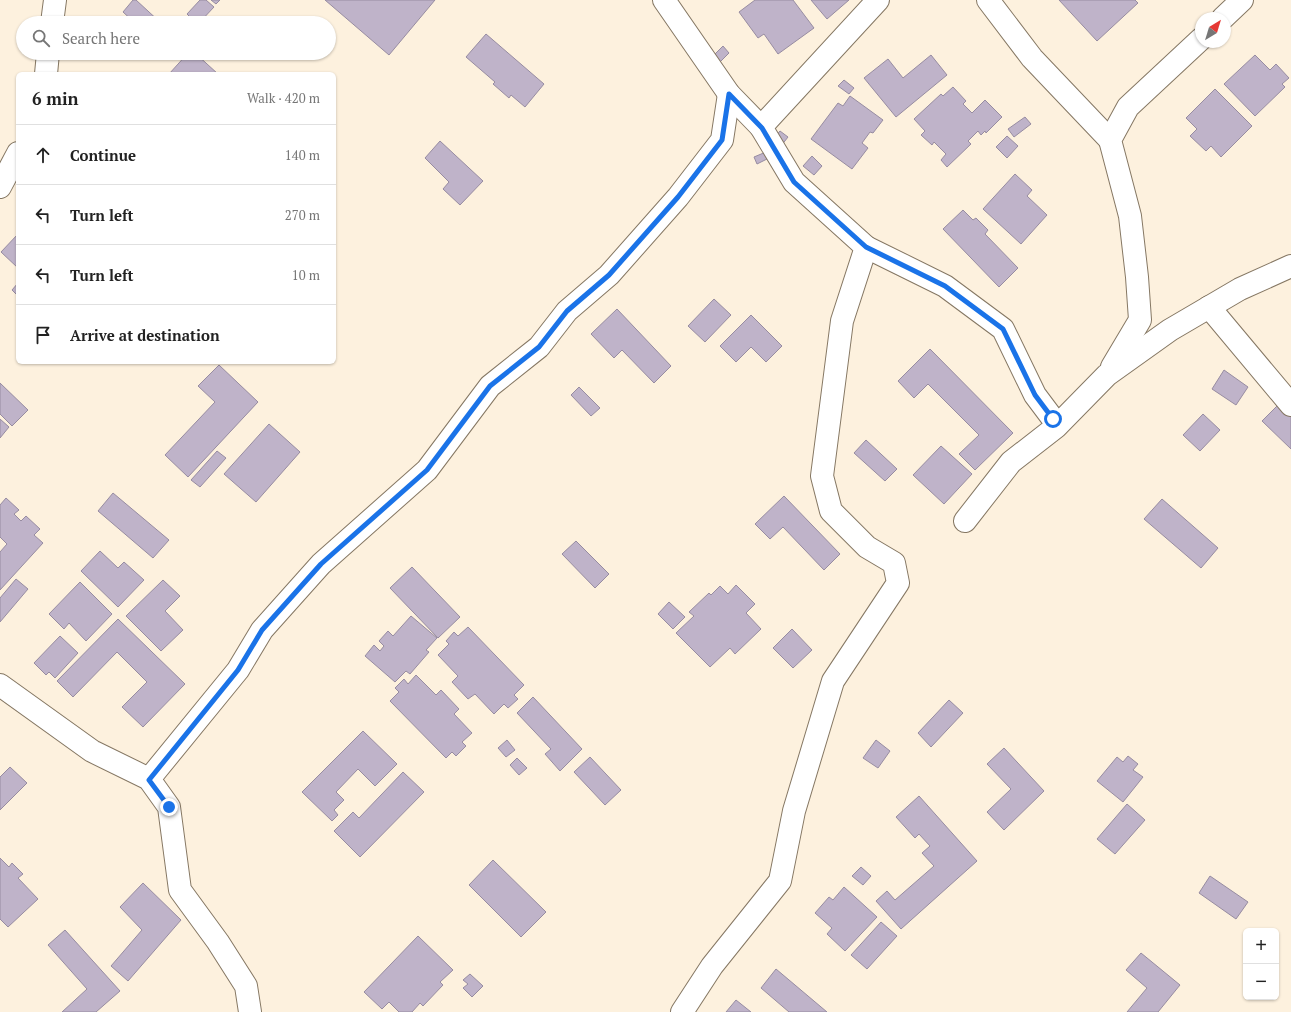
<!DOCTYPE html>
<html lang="en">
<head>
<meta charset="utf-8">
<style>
	body { margin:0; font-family:"PT Serif",serif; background:#f2f2f2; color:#222 }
	.controls { position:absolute; right:12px; bottom:12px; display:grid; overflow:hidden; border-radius:6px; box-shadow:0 1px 3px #0004 }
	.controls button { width:36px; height:36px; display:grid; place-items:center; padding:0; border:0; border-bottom:1px solid #e0e0e0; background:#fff; color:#222; font:20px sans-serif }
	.compass { position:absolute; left:1195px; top:12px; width:36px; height:36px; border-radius:50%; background:#fff; box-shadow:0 1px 3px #0004; rotate:38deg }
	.stop { position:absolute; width:12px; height:12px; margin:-9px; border:3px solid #1a73e8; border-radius:50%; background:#fff }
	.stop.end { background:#1a73e8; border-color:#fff; box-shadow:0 1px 4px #0008 }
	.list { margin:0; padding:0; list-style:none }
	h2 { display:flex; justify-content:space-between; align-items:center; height:52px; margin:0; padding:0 16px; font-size:17px }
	h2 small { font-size:13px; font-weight:400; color:#767676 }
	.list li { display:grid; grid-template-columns:26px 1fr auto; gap:12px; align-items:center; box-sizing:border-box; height:60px; padding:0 16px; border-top:1px solid #e0e0e0 }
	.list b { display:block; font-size:15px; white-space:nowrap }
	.list em { font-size:13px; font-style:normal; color:#767676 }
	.icon { flex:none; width:22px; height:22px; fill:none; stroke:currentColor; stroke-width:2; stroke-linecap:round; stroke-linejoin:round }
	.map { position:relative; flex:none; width:1291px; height:1012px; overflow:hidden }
	.search { position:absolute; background:#fff; box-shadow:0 1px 3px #0004; left:16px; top:16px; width:320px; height:44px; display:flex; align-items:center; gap:10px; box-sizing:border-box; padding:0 14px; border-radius:22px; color:#767676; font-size:15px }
	.panel { position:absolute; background:#fff; box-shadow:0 1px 3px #0004; left:16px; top:72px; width:320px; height:292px; border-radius:6px }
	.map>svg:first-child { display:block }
	.building { fill:#bfb3c9; stroke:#978ca1 }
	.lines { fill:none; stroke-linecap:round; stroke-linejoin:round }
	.minor-casing { stroke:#857763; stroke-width:24 }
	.minor { stroke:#fff; stroke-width:22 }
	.route { stroke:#1a73e8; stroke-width:5 }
</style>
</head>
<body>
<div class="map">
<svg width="1291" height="1012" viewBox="0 0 1291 1012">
	<rect width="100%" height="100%" fill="#fdf1de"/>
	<g class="building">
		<path d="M133 0H136L161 23H135L123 12Z"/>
		<path d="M200 0H206L214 7 199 23H196L187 14Z"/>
		<path d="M211 0H220L216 4Z"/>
		<path d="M325 0H435L389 55Z"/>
		<path d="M755 0H793L814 28 778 54 764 34 758 38 739 12Z"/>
		<path d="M811 0H849L827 19Z"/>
		<path d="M1059 0H1135L1138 3 1097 41Z"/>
		<path d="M486 34 544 84 525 107 511 95 509 98 493 84 495 82 466 57Z"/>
		<path d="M723 46 729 53 720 62 714 55Z"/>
		<path d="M188 53H195L218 74H169Z"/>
		<path d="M931 55 947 75 896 117 864 78 888 59 903 78Z"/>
		<path d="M1255 55 1270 70 1276 64 1289 78 1282 84 1285 87 1255 116 1224 84Z"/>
		<path d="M844 80 854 88 849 94 838 86Z"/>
		<path d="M953 87 966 101 963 104 972 113 985 100 1002 117 986 133 985 131 981 135 978 131 968 141 971 144 947 167 941 160 946 154 934 142 932 145 921 135 925 131 914 119 941 94 943 96Z"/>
		<path d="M1215 89 1252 126 1221 157 1211 146 1206 151 1190 136 1197 129 1186 118Z"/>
		<path d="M850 96 883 120 873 133 870 132 862 143 868 148 852 169 811 139 838 103 843 106Z"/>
		<path d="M1025 117 1031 124 1014 137 1008 129Z"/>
		<path d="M780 131 788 137 781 146 773 139Z"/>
		<path d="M1007 136 1018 146 1007 158 996 147Z"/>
		<path d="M440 141 483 181 460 205 443 189 449 182 425 158Z"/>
		<path d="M766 152 769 158 757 164 754 157Z"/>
		<path d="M812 156 822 166 814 175 803 166Z"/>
		<path d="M1015 174 1032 190 1027 196 1047 215 1021 244 983 209Z"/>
		<path d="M963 210 973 220 976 218 988 230 985 234 1018 268 999 287 943 229Z"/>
		<path d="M18 234V268L1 252Z"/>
		<path d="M18 283V296L12 290Z"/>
		<path d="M714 299 731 315 705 342 688 326Z"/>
		<path d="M617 309 671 366 654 383 622 350 614 358 591 334Z"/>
		<path d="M751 315 782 346 766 362 751 347 736 362 720 346Z"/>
		<path d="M930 349 1013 433 975 470 959 454 979 435 928 384 914 398 898 381Z"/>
		<path d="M219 365 258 402 188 477 165 455 215 402 198 386Z"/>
		<path d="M1224 370 1248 387 1236 405 1212 389Z"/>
		<path d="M0 383 28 410 12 426 0 414Z"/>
		<path d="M579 387 600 408 591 416 571 395Z"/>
		<path d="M1278 405 1291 417V449L1262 421Z"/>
		<path d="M1203 414 1220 430 1200 451 1183 435Z"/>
		<path d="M0 419 9 427 0 438Z"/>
		<path d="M269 424 300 452 256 502 224 474Z"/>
		<path d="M866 440 897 469 885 481 854 453Z"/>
		<path d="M941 446 972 474 944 504 913 475Z"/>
		<path d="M217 451 226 458 200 487 191 480Z"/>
		<path d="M113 493 169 540 153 558 98 511Z"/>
		<path d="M784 496 840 554 824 570 783 527 770 539 755 524Z"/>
		<path d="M6 498 19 510 14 514 21 521 26 516 40 529 34 535 43 543 0 590V552L7 544 0 537V505Z"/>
		<path d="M1162 499 1218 548 1201 568 1144 519Z"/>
		<path d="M576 541 609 574 595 588 562 554Z"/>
		<path d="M100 551 118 568 124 562 144 580 118 607 81 571Z"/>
		<path d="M412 567 460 617 438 638 390 588Z"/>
		<path d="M16 579 28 589 0 622V598Z"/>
		<path d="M163 580 180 596 165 611 183 630 161 651 126 616Z"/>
		<path d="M80 582 112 614 86 641 69 623 64 629 49 614Z"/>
		<path d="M736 585 755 604 746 613 761 629 735 654 730 648 710 667 676 633 694 616 689 612 709 593 711 595 720 586 728 594Z"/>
		<path d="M669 602 685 617 673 629 658 614Z"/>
		<path d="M411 616 437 638 426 650 429 652 410 674 406 671 395 682 365 656 374 645 380 651 384 646 379 641 388 631 393 636Z"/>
		<path d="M118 619 185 684 143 727 122 707 147 682 117 652 73 697 57 681Z"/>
		<path d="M468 627 524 685 514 695 518 699 508 708 504 704 494 714 475 694 468 699 452 682 458 676 438 655 449 644 446 641 454 632 458 636Z"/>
		<path d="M792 629 812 650 793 668 773 648Z"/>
		<path d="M60 636 78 653 55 678 49 672 46 675 34 663Z"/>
		<path d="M416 675 436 695 441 690 459 709 454 714 472 733 462 742 466 746 456 756 452 752 446 758 390 701 399 692 395 688 404 679 408 684Z"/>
		<path d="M533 697 582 749 560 771 545 754 551 749 517 713Z"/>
		<path d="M949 700 963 713 931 747 918 733Z"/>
		<path d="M363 731 397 764 375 786 358 769 336 792 344 800 334 810 338 815 332 821 302 792Z"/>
		<path d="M507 740 515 750 506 757 498 748Z"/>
		<path d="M876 740 890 751 878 768 863 758Z"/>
		<path d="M1004 748 1044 791 1004 830 987 812 1011 789 987 764Z"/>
		<path d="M1128 756 1138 764 1133 770 1143 777 1123 802 1097 781 1117 757 1123 762Z"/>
		<path d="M590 757 621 790 605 805 574 772Z"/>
		<path d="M517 758 527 768 519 775 510 765Z"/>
		<path d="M10 767 27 783 0 810V777Z"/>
		<path d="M403 772 424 792 360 857 334 831 353 812 359 818Z"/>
		<path d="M919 796 977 861 901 929 876 901 887 891 895 900 934 866 922 853 930 846 919 834 915 838 896 817Z"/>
		<path d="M1127 804 1145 820 1115 854 1097 839Z"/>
		<path d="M0 858 9 867 12 863 23 874 18 878 38 899 8 927 0 919Z"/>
		<path d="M493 860 546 912 521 937 469 885Z"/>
		<path d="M861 867 871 876 863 885 852 876Z"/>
		<path d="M1210 876 1248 902 1236 919 1199 893Z"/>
		<path d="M143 883 181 920 128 981 111 966 142 930 120 907Z"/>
		<path d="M844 887 877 917 845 951 827 934 832 928 815 913 829 897 833 900Z"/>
		<path d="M881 922 897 936 867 969 851 955Z"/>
		<path d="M65 930 120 991 96 1012H62L87 989 48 945Z"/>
		<path d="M418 936 453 970 440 982 443 985 423 1006 420 1003 412 1012H399L389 1002 382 1009 364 992Z"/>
		<path d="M1141 953 1180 985 1158 1012H1127L1147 988 1126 970Z"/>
		<path d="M776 969 827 1012H789L761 988Z"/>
		<path d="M470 974 483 986 472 997 463 988 468 984 463 980Z"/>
		<path d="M736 1000 751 1012H726Z"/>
	</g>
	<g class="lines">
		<g class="minor-casing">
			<g id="minor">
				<path d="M664 0 729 94 761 127"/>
				<path d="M988 0 1032 58 1110 140"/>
				<path d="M1223 18 1242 0"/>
				<path d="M52 23 55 0"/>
				<path d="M46 74 48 53"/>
				<path d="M0 187 18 153"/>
				<path d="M866 247 945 286 1003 329 1035 395 1053 419"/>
				<path d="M1209 307 1291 405"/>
				<path d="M1112 367 1140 320 1137 277 1130 216 1110 140 1128 107 1201 39"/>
				<path d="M965 521 1011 462 1056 427 1107 375 1170 330 1240 289 1291 266"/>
				<path d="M0 685 92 751 149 779 169 807 180 890 218 942 246 986 250 1012"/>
				<path d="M149 779 238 670 262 630 321 564 427 470 490 386 539 347 567 311 609 275 678 197 722 140 729 94"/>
				<path d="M682 1012 712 966 780 881 794 811 833 681 898 583 894 563 867 547 831 511 822 476 842 321 866 247 794 182 761 127 878 0"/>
			</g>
		</g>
		<use href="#minor" class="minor"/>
	</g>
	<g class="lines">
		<path class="route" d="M169 807 149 780 238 670 262 630 321 564 427 470 490 386 539 347 567 311 609 275 678 197 722 140 729 94 762 128 794 182 866 247 945 286 1003 329 1035 395 1053 419"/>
	</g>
</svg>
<div class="controls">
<button>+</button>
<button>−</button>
</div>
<svg class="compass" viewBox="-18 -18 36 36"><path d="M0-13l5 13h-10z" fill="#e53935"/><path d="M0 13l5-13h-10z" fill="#767676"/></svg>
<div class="stop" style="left:1053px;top:419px"></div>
<div class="stop end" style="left:169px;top:807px"></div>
<div class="search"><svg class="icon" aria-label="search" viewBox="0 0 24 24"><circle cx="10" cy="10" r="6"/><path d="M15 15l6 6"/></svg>Search here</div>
<section class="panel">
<h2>6 min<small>Walk · 420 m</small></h2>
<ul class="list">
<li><svg class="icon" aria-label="ahead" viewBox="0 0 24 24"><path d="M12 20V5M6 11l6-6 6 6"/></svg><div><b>Continue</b></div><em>140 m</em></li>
<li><svg class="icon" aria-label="left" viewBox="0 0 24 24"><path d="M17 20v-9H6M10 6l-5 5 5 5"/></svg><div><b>Turn left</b></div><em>270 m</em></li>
<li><svg class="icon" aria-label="left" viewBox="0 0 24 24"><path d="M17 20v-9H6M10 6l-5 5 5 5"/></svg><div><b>Turn left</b></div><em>10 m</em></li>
<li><svg class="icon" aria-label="arrive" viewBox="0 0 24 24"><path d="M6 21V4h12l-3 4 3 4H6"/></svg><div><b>Arrive at destination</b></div></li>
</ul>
</section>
</div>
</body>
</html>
